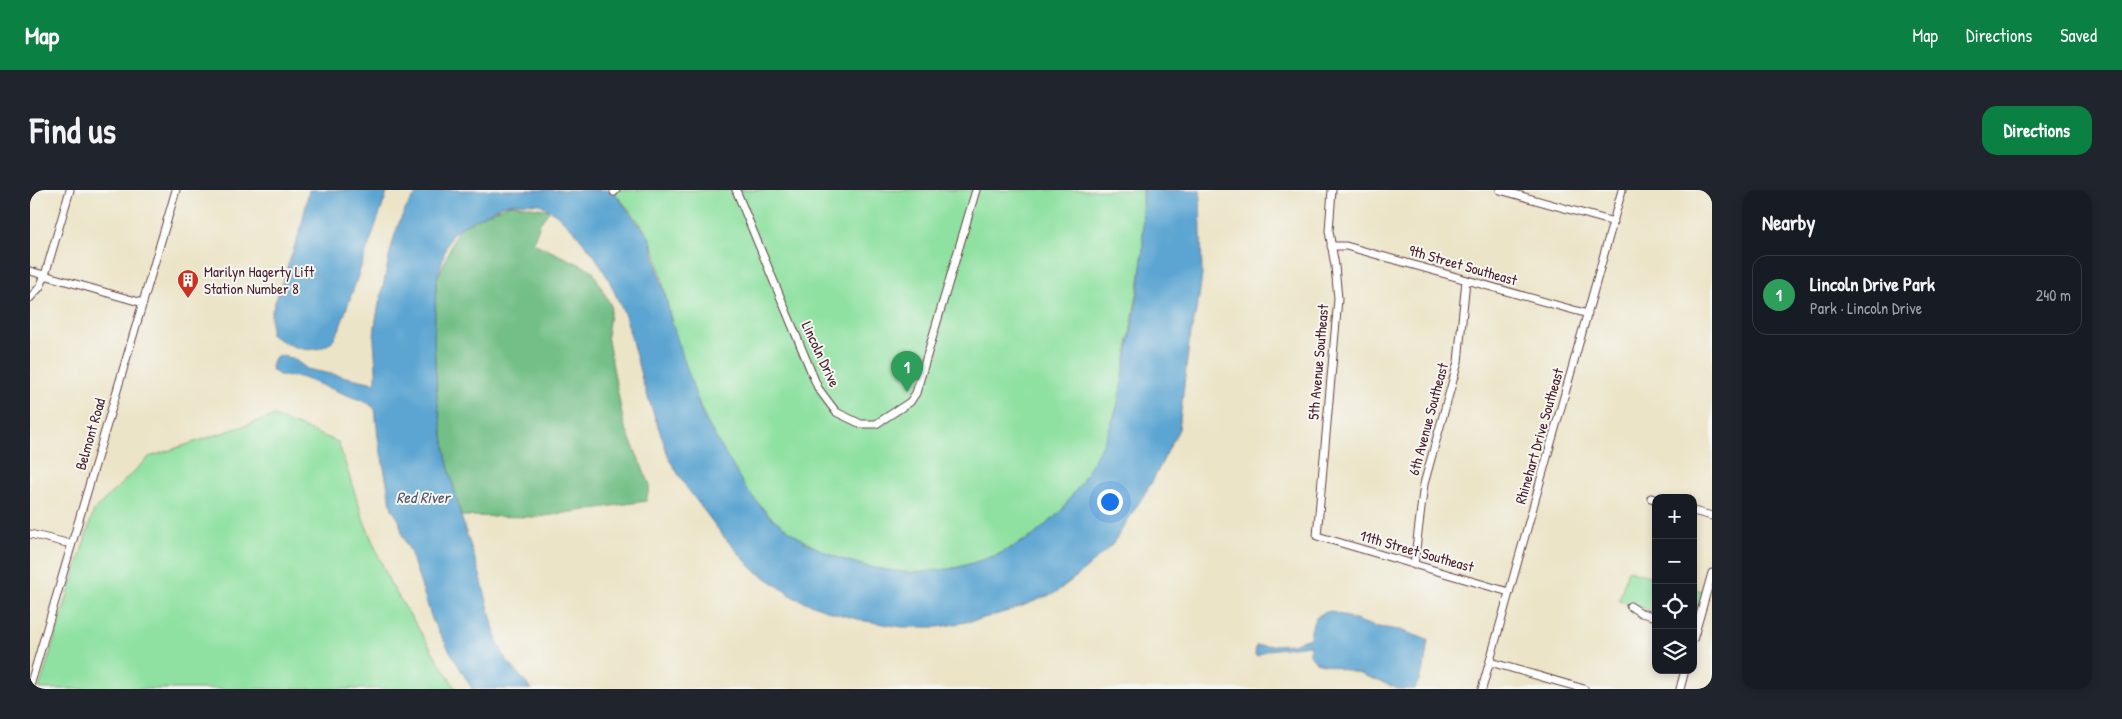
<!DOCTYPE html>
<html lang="en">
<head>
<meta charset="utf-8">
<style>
	body { margin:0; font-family:"Patrick Hand",sans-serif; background:#20242c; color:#f1f3f6 }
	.controls { position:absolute; right:15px; bottom:15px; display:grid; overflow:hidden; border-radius:10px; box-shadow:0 2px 8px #0003 }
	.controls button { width:45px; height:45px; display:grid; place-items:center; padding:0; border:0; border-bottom:1px solid #363941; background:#171b24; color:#f1f3f6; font:25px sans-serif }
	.you { position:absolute; left:1079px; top:311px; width:18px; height:18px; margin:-12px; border:4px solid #fff; border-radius:50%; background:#1a73e8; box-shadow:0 0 0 8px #1a73e833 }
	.badge { display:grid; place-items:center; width:32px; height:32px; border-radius:50%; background:#0b8043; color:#fff; font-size:16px; font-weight:700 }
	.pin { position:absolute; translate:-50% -41px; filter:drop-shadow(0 1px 2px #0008) }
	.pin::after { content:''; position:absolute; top:26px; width:18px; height:15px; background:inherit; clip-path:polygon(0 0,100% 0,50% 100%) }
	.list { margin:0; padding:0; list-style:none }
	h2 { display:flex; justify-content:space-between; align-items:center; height:65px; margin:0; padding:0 20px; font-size:21px }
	h2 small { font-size:16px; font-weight:400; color:#9ea1a6 }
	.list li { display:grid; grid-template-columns:32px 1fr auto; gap:15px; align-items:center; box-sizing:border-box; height:80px; margin:0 10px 10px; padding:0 10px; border:1px solid #363941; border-radius:15px }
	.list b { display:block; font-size:19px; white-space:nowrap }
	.list p { margin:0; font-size:16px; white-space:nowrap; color:#9ea1a6 }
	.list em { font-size:16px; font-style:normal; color:#9ea1a6 }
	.icon { flex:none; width:28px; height:28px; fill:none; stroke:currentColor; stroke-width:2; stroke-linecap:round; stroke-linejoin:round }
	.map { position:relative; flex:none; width:1682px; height:499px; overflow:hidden; border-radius:15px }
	header { display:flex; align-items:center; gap:30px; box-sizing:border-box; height:70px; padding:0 25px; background:#0b8043; color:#fff }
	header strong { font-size:24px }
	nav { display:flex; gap:28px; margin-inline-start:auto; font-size:18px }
	.intro { display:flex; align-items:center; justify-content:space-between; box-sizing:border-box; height:120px; padding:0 30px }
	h1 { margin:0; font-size:35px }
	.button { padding:12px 22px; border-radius:15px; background:#0b8043; color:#fff; font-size:18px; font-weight:700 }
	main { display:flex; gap:30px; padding:0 30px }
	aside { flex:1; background:#171b24; border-radius:15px; box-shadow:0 2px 8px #0003 }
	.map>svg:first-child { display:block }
	.green { fill:#8fe1a1; stroke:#6c8066 }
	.forest { fill:#73bf87; stroke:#5e6f59 }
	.water { fill:#5ba5d2; stroke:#52627e }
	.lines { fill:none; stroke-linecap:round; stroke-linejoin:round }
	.minor-casing { stroke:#623d42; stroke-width:9 }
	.minor { stroke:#fff; stroke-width:7 }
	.labels { text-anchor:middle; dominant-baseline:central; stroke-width:4; stroke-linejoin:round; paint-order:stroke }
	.street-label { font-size:15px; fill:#4a1f2b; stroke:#f6f6f2 }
	.poi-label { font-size:15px; fill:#4a1f2b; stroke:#f6f6f2; text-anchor:start }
	.water-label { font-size:16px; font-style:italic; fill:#51556e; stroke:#f6f6f2 }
</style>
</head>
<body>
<header>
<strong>Map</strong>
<nav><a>Map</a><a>Directions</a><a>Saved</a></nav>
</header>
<div class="intro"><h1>Find us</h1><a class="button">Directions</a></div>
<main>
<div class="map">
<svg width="1682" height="499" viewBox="0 0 1682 499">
	<rect width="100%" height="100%" fill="#f6f6f2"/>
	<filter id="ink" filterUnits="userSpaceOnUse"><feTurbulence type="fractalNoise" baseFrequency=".02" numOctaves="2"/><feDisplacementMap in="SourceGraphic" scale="10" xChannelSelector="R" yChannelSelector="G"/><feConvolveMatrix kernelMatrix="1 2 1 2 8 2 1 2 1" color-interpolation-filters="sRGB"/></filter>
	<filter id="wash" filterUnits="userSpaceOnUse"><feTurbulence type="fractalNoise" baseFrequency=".0096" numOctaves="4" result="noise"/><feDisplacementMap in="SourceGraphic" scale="20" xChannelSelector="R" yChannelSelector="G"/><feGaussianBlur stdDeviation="1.12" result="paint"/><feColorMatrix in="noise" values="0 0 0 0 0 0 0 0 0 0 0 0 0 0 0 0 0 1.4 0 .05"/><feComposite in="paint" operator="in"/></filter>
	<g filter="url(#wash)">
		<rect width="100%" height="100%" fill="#ece4c7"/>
		<g class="green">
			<path d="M582 0H1112C1112 19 1114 38 1113 57 1111 88 1104 118 1099 149 1095 172 1093 197 1086 220 1073 263 1041 322 1002 347 986 357 968 365 951 371 920 380 891 385 859 380 802 373 750 344 715 298 678 249 658 188 641 129 634 103 631 73 620 49 613 35 593 12 582 0Z"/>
			<path d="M244 226 308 252 334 331 360 393 426 499H9L64 320 119 267Z"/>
			<path d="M1598 380 1626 388V422L1589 411Z"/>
			<path d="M1663 399 1673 401 1663 433Z"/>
		</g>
		<path class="forest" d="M481 14 520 20 510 33 503 53 562 80 581 116 577 146 594 235 620 295 616 311 508 327 431 326 417 271 407 209 404 151 406 92 428 39 445 29Z"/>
		<g class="water">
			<path d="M279 0H358L309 140C306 145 302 153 297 155 278 166 258 155 241 145V124L271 38Z"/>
			<path d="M391 0H582L620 48 641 130 672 224 715 297 738 325 775 352 806 367 842 378 882 383 926 378 967 365 1003 346 1031 321 1051 293 1076 248 1087 218 1109 99 1113 56 1112 0H1170L1172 85 1169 107 1159 153 1149 239 1122 292 1082 355 1051 383 1025 403 982 420 947 430 908 437H873L835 431 801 422 765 408 723 379 694 347 657 298 640 271 613 193 596 128 579 90 564 65 544 41 526 24 510 14 485 13 473 15 428 39 422 44 416 57 406 92 404 151 407 209 417 271 431 326 451 388 467 451 475 468 501 499H442L403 432 380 361 373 347 369 330 362 319 348 247 345 219 338 213 270 187 251 186 243 181 241 176 244 168 249 165 264 169 277 179 345 193C348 187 344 159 344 148 345 127 351 107 355 87 361 59 367 20 391 0Z"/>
			<path d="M1301 421 1342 436 1370 440 1398 450 1394 478 1385 499H1370L1330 484 1286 472 1280 464V455L1238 460 1227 466 1225 465 1226 456 1262 454 1280 448C1282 432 1284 424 1301 421Z"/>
		</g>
	</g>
	<g filter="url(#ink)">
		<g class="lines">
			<g class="minor-casing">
				<g id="minor">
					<path d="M706 0 788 198 806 222 831 234H846L880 212 886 203 946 0"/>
					<path d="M1302 0 1299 41 1305 76 1308 109 1287 346 1479 402"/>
					<path d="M1470 0 1584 32"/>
					<path d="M584 2 586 0"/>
					<path d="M1301 56H1316L1558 124"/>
					<path d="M0 81 113 113"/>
					<path d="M0 108 10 97 15 85 40 0"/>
					<path d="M1621 308 1626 310"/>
					<path d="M1663 321 1682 326"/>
					<path d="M0 344 41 354"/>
					<path d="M1384 375 1394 294 1428 172 1436 90"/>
					<path d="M1600 416 1611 423 1626 427"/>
					<path d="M1663 450 1682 383"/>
					<path d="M1460 472 1554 499"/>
					<path d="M0 496 146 0"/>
					<path d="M1452 499 1592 0"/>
					<path d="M1650 499 1655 480"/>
				</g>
			</g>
			<use href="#minor" class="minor"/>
		</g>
	</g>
	<defs>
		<g id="building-pin" transform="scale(1.125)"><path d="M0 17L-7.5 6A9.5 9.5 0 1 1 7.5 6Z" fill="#c8321e" stroke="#f6f6f2"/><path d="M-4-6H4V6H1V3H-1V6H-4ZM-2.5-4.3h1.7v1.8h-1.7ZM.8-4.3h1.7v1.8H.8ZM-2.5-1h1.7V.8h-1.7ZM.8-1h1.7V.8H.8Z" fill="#fff"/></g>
	</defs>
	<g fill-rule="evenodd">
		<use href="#building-pin" x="158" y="90"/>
	</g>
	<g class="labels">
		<g class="street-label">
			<text transform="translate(1433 75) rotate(16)">9th Street Southeast</text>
			<text transform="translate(791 164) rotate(65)">Lincoln Drive</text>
			<text transform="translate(1288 172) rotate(-85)">5th Avenue Southeast</text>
			<text transform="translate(1398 229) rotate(-75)">6th Avenue Southeast</text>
			<text transform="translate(60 244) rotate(-74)">Belmont Road</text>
			<text transform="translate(1509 246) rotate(-74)">Rhinehart Drive Southeast</text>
			<text transform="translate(1387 361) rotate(16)">11th Street Southeast</text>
		</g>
		<g class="poi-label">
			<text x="174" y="81">Marilyn Hagerty Lift<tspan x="174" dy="17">Station Number 8</tspan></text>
		</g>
		<g class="water-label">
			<text x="393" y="307">Red River</text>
		</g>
	</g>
</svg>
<div class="controls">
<button>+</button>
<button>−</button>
<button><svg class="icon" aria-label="locate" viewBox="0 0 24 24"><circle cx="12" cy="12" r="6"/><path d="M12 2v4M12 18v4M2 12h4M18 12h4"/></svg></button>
<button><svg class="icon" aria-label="layers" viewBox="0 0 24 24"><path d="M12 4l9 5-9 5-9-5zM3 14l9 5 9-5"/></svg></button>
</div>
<div class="you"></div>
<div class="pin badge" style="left:877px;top:202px;background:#2e9e5b">1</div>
</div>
<aside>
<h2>Nearby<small></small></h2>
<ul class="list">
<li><span class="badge" style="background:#2e9e5b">1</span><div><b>Lincoln Drive Park</b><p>Park · Lincoln Drive</p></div><em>240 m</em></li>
</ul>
</aside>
</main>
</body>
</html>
